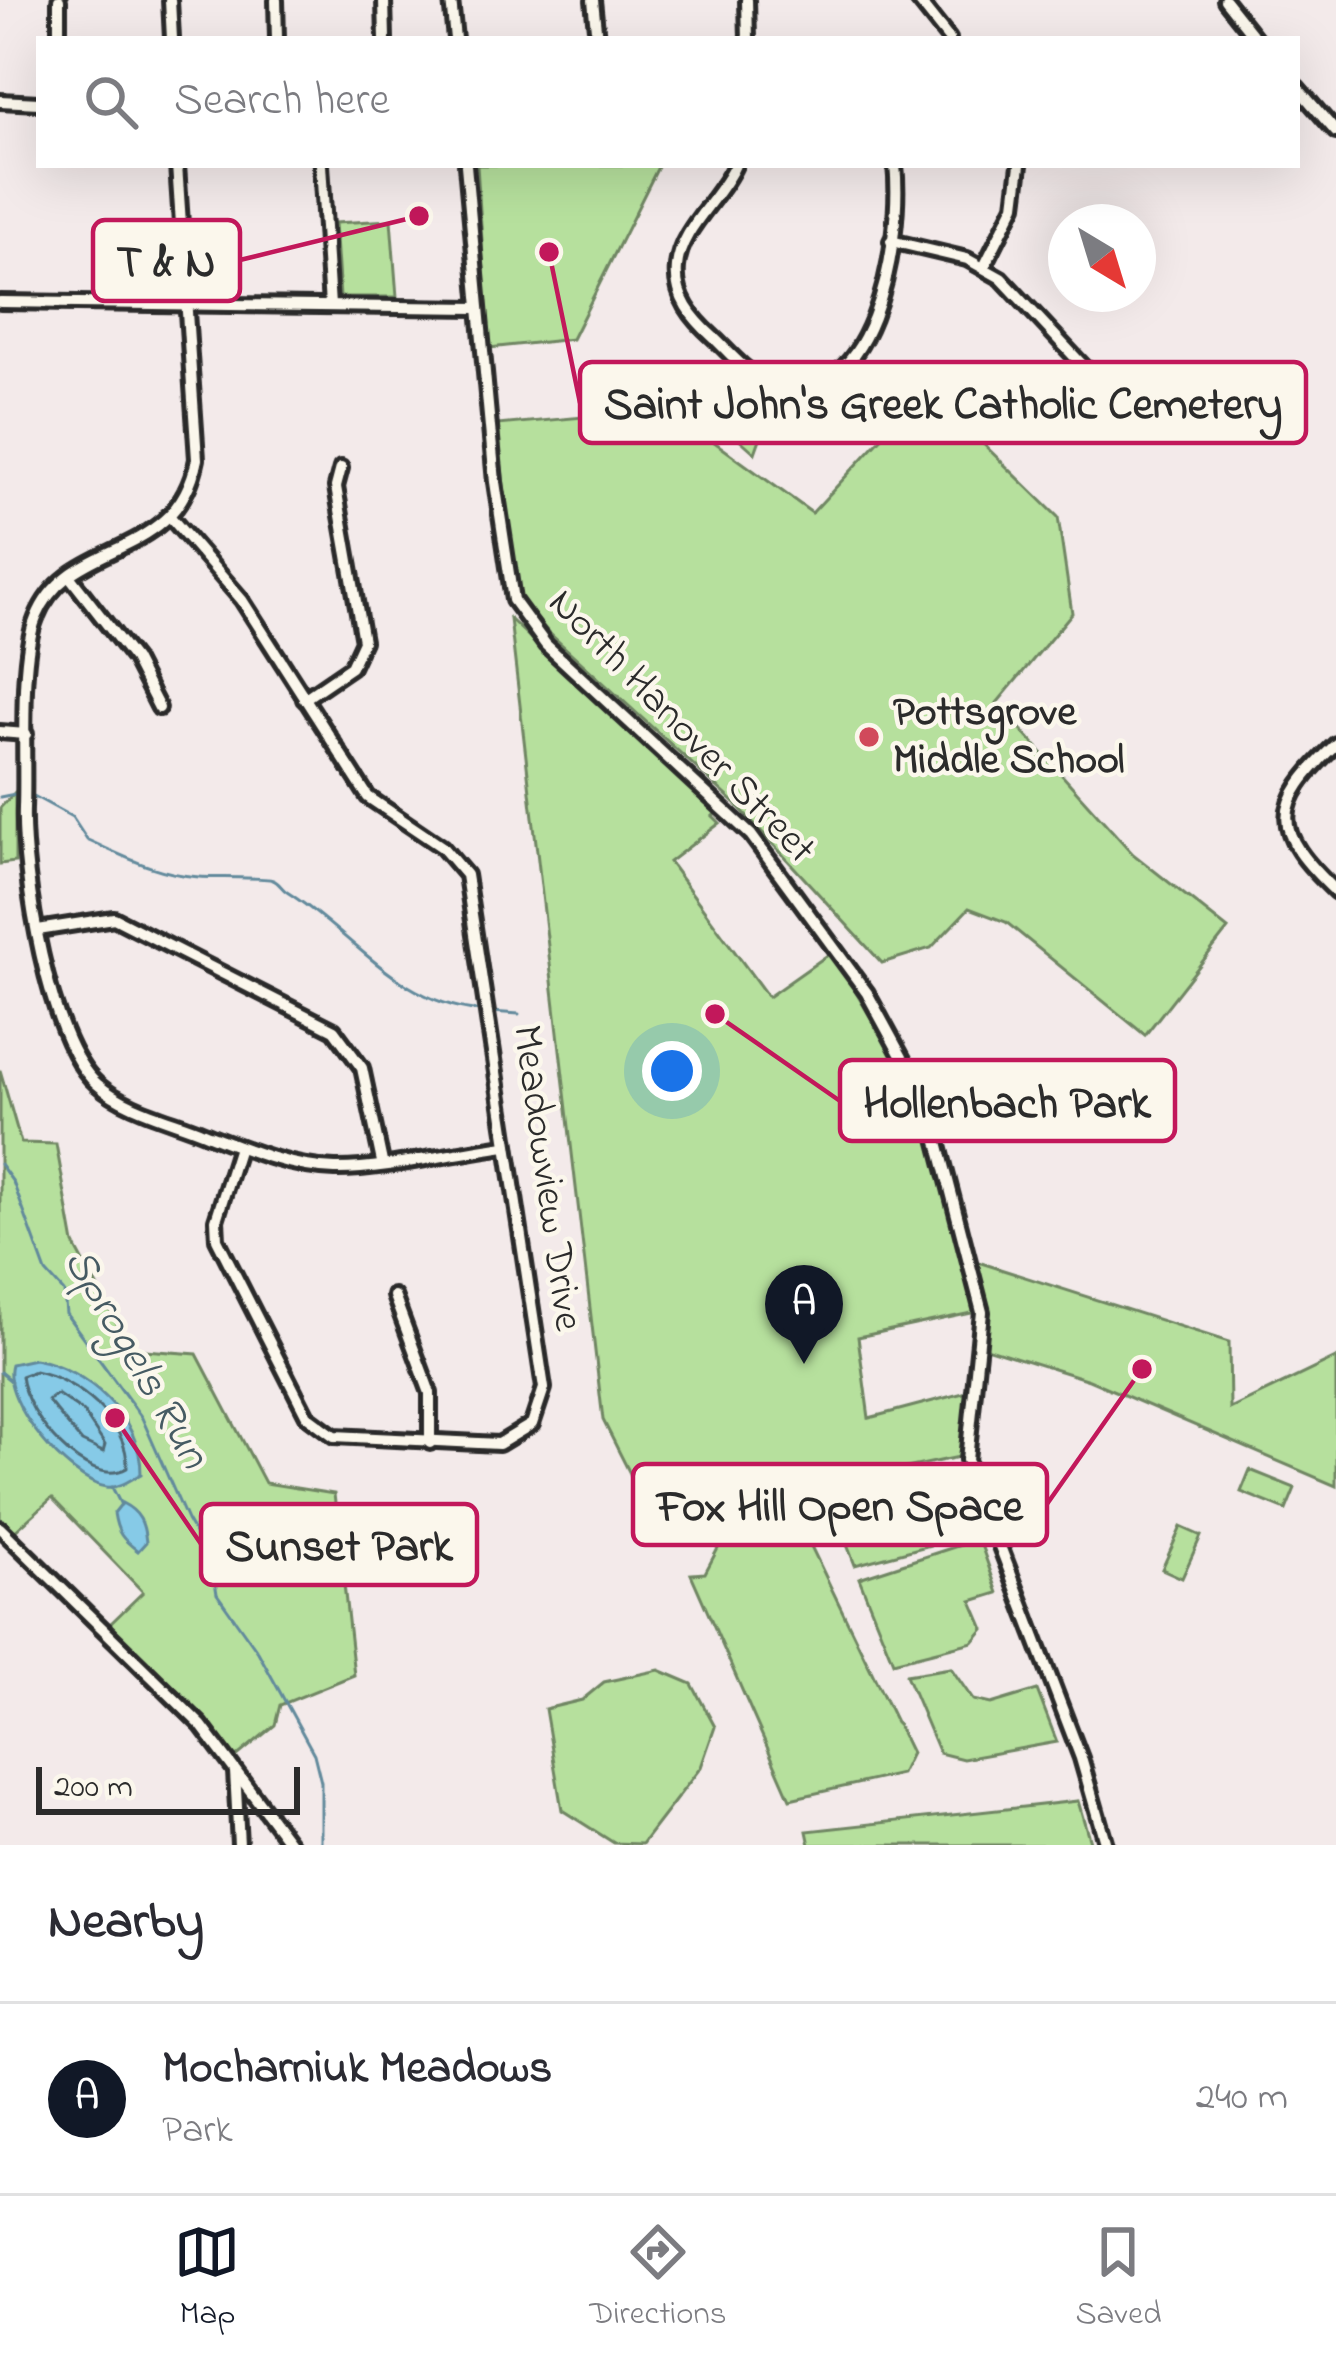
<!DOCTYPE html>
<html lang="en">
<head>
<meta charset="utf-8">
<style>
	body { margin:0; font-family:"Indie Flower",sans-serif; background:#f2f2f3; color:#2b2b33 }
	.compass { position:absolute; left:1048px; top:204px; width:108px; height:108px; border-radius:50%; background:#fff; box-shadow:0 12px 48px #0002; rotate:142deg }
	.scale { position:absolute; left:36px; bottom:30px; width:264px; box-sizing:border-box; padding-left:12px; border:6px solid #2b2b2b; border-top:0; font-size:33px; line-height:42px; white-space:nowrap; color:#2b2b2b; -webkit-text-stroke:9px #fbf7ec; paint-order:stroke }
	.you { position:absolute; left:672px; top:1071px; width:42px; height:42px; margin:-30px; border:9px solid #fff; border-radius:50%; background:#1a73e8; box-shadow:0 0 0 18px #1a73e833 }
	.badge { display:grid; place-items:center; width:78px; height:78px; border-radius:50%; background:#111827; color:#fff; font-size:39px; font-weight:700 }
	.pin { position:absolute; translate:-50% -99px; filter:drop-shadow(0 3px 6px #0008) }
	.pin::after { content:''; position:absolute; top:63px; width:42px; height:36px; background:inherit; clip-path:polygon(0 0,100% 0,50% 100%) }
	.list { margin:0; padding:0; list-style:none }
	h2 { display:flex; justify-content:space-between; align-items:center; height:156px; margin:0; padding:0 48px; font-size:51px }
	h2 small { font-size:39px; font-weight:400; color:#7c7c81 }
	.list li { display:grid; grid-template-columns:78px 1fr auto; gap:36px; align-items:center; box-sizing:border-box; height:192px; padding:0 48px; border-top:3px solid #e1e1e2 }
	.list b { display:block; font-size:45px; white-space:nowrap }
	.list p { margin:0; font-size:39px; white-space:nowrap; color:#7c7c81 }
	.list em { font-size:39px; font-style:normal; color:#7c7c81 }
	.icon { flex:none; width:66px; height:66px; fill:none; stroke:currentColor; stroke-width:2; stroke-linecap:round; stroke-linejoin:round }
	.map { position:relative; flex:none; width:1336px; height:1845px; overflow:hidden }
	.search { position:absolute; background:#fff; box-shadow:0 12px 48px #0002; left:36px; right:36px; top:36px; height:132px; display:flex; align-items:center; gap:30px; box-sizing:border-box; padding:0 42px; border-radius:0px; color:#7c7c81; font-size:45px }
	.sheet { height:348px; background:#fff }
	nav { display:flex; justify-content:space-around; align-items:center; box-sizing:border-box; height:168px; border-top:3px solid #e1e1e2; background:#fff; font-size:33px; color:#7c7c81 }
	nav a { display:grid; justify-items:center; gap:6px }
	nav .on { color:#111827 }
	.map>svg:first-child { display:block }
	.green { fill:#b6e09d; stroke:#708664; stroke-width:3 }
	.water { fill:#86cae7; stroke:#628a9c; stroke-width:3 }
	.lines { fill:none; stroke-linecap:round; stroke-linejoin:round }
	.shore { stroke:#4f6b76; stroke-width:3 }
	.stream { stroke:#628a9c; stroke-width:3 }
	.minor-casing { stroke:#2b2b2b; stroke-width:20 }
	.minor { stroke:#fbf7ec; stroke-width:10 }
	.poi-dot { fill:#d1495b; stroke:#fbf7ec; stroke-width:4.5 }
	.labels { text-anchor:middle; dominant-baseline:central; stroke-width:9; stroke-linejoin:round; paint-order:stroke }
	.poi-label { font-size:42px; font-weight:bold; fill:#2b2b2b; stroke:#fbf7ec; text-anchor:start }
	.street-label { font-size:42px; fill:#2b2b2b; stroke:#fbf7ec }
	.water-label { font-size:45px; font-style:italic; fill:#465b63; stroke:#fbf7ec }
	.leader { fill:none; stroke:#c2185b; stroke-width:4.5 }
	.callout-dot { fill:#c2185b; stroke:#fbf7ec; stroke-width:4.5 }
	.callout { fill:#fbf7ec; stroke:#c2185b; stroke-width:4.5 }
	.callout-label { font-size:45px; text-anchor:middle; font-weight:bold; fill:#2b2b2b }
</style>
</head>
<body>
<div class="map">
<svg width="1336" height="1845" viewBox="0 0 1336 1845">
	<rect width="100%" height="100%" fill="#f3eaea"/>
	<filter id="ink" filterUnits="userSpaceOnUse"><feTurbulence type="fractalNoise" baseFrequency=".00833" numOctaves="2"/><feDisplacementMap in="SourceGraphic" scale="24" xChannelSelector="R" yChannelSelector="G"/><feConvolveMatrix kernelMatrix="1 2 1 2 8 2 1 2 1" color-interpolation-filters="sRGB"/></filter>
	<g filter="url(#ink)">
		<g class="green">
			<path d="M477 165H659L572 339 489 348Z"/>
			<path d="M391 220 397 297H340L335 223Z"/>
			<path d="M927 389 1058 517 1072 613 997 703 1133 854 1228 929 1145 1035 1006 922 969 908 931 948 882 963 737 805 548 632 521 600 514 571 497 425 669 409 812 513Z"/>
			<path d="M720 398 760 409 766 422 755 453 708 411Z"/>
			<path d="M510 619 716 813 713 816 720 823 669 862 768 997 832 952 926 1111 968 1258 976 1312 858 1337 869 1418 967 1392 959 1457 654 1521 603 1420Z"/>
			<path d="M15 792V862L0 864V808Z"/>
			<path d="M0 1070 21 1143 56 1144 74 1244 131 1349 197 1354 265 1483 334 1494 354 1675 280 1705 275 1725 235 1758 110 1624 143 1592 52 1498 13 1533 0 1520Z"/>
			<path d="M978 1262 1229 1342 1230 1409 1336 1358V1486L1089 1380 986 1348Z"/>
			<path d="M1250 1470 1295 1488 1286 1510 1241 1492Z"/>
			<path d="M937 1473 972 1534 855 1565 831 1504Z"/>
			<path d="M794 1511 911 1753 901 1774 790 1799 691 1574 705 1573 724 1537 785 1544V1517Z"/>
			<path d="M1181 1527 1201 1536 1182 1578 1162 1569Z"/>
			<path d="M979 1539 998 1593 972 1601 984 1629 973 1642 893 1662 859 1578Z"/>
			<path d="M951 1668 973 1700 991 1704 1037 1690 1057 1742 963 1759 939 1753 906 1675Z"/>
			<path d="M659 1670 692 1684 715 1727 701 1767 642 1844 614 1843 562 1810 545 1709 582 1700 604 1682Z"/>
			<path d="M1078 1801 1091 1845H810L807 1831Z"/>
		</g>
		<g class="water">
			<path d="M34 1359C86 1368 142 1417 141 1474 130 1480 119 1489 106 1487 69 1481 0 1401 11 1364Z"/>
			<path d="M122 1503C140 1512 144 1523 146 1542L138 1551C122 1539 117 1533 114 1513Z"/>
		</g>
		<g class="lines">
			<g class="shore">
				<path d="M35 1371C77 1379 129 1422 127 1468 87 1491 25 1414 21 1376Z"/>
				<path d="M57 1394 83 1412 105 1445 103 1452 82 1442 48 1401Z"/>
			</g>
			<g class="stream">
				<path d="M30 794 72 817 87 840C124 856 156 874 199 877 211 878 267 877 273 880 279 882 282 889 287 892 352 933 397 1003 481 1011"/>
				<path d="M0 797 20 793"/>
				<path d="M491 1012 519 1014"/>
				<path d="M0 1164 13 1182 46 1272 64 1292 66 1314 142 1418 187 1520 212 1563 217 1594 258 1652 314 1754 321 1782V1845"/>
				<path d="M0 1372 11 1381"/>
				<path d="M112 1487 121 1505"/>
			</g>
			<g class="minor-casing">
				<g id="minor">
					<path d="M170 0 172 39"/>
					<path d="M276 0 277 39"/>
					<path d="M384 0 385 39"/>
					<path d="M451 0 455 39"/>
					<path d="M593 0 597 39"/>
					<path d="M747 0 748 39"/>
					<path d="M918 0 949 39"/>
					<path d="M1225 0 1256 39"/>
					<path d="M59 39V0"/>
					<path d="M1297 87 1336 132"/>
					<path d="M0 101 39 103"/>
					<path d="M177 165 197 459C176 565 69 535 36 618 19 659 26 760 24 808 22 873 48 1041 97 1084 125 1109 170 1119 204 1133 245 1149 291 1168 335 1169 381 1170 458 1152 507 1146"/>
					<path d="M321 165 330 306"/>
					<path d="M466 165 495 482 513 600 546 645 751 835 867 993 929 1107 982 1312 967 1460 1081 1758 1106 1845"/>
					<path d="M735 165C720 199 680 229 677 267 674 297 693 319 713 337 728 351 743 370 762 379 875 430 903 235 895 165"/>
					<path d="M891 241 967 259 1001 278 1088 371 1107 379"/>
					<path d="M984 267 1015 205 1020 165"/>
					<path d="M0 302 477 308"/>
					<path d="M172 519 242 600 368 797 442 847 466 875 544 1388 532 1424 499 1444 334 1436 307 1416 217 1239 216 1220 239 1147"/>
					<path d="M70 577 134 659 159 708"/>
					<path d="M304 699 351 667 363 641 336 487 341 468"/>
					<path d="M0 732 26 734"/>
					<path d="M1336 744C1271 806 1271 830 1336 892"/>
					<path d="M38 930 114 918 334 1030 362 1068 382 1162"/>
					<path d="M394 1296 430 1393V1443"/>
					<path d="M0 1528 201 1725 291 1845"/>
					<path d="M235 1771 239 1845"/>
				</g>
			</g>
			<use href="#minor" class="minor"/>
		</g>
	</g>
	<circle class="poi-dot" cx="869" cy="737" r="12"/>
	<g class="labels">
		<g class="poi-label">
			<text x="893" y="713">Pottsgrove<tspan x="893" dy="48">Middle School</tspan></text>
		</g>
		<g class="street-label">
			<text transform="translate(681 727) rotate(46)">North Hanover Street</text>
			<text transform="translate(546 1178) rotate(82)">Meadowview Drive</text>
		</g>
		<g class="water-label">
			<text transform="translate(135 1359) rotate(60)">Sprogels Run</text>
		</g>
	</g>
	<path class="leader" d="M419 216L240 260M549 252L580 403M715 1014L840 1101M1142 1369L1047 1504M115 1418L201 1544"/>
	<g class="callout-dot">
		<circle cx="419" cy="216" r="12"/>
		<circle cx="549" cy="252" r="12"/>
		<circle cx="715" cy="1014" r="12"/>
		<circle cx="1142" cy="1369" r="12"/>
		<circle cx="115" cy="1418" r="12"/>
	</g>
	<g class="callout">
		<rect x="93" y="220" width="147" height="81" rx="12"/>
		<rect x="580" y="362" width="726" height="81" rx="12"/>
		<rect x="840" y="1060" width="335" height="81" rx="12"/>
		<rect x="633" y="1464" width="414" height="81" rx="12"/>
		<rect x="201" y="1504" width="276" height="81" rx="12"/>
	</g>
	<g class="callout-label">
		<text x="166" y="276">T &amp; N</text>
		<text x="943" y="418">Saint John's Greek Catholic Cemetery</text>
		<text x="1007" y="1117">Hollenbach Park</text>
		<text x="840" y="1520">Fox Hill Open Space</text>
		<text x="339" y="1560">Sunset Park</text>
	</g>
</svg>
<svg class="compass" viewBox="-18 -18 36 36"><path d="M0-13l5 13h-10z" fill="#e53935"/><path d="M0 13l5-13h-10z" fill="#7c7c81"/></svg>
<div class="scale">200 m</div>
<div class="you"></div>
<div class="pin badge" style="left:804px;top:1364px">A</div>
<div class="search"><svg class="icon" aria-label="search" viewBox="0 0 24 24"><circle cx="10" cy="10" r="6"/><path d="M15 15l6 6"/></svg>Search here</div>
</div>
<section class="sheet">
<h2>Nearby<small></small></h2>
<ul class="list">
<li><span class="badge">A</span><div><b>Mocharniuk Meadows</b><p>Park</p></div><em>240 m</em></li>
</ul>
</section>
<nav>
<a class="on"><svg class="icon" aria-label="map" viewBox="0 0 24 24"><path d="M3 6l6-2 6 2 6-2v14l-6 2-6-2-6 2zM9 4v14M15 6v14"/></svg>Map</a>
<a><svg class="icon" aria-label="directions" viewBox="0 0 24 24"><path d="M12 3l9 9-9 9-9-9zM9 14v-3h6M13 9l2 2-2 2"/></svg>Directions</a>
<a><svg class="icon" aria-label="saved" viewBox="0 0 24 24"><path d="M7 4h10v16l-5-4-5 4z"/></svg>Saved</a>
</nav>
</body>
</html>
